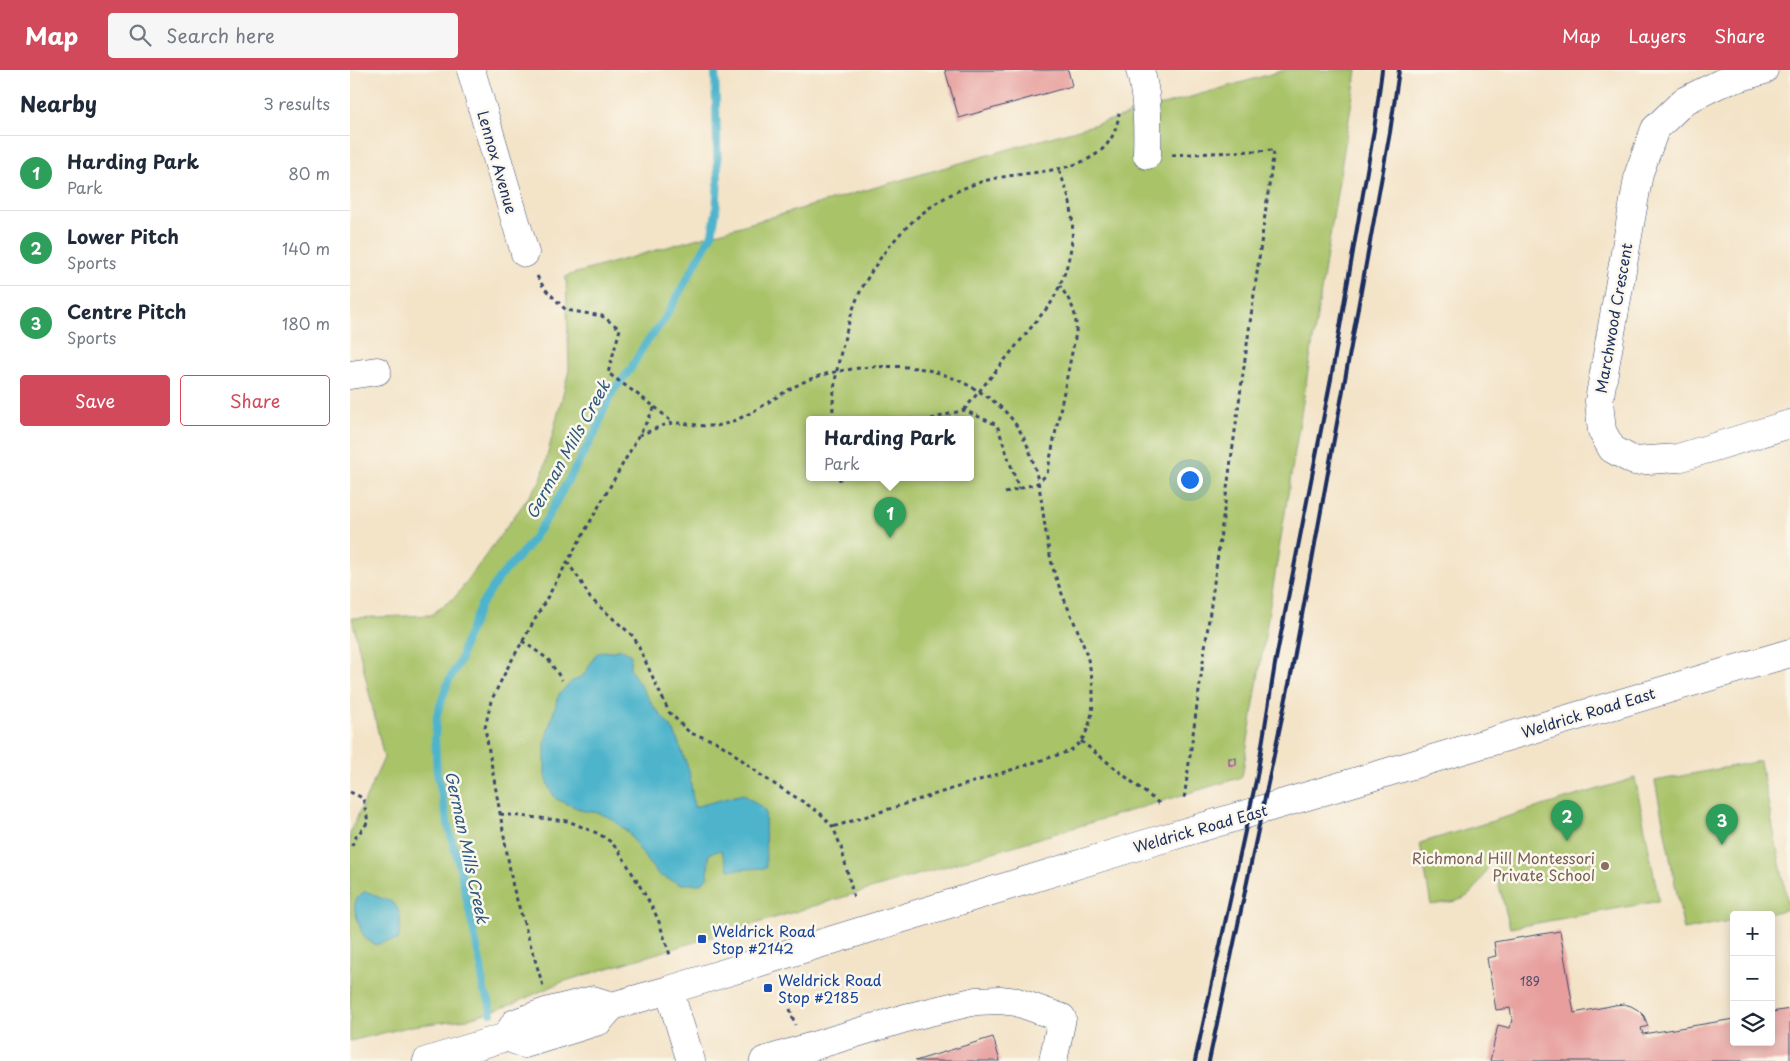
<!DOCTYPE html>
<html lang="en">
<head>
<meta charset="utf-8">
<style>
	body { margin:0; font-family:"Playpen Sans",sans-serif; background:#f6f6f7; color:#1f2937 }
	.controls { position:absolute; right:15px; bottom:15px; display:grid; overflow:hidden; border-radius:5px; box-shadow:0 2px 12px #0003 }
	.controls button { width:45px; height:45px; display:grid; place-items:center; padding:0; border:0; border-bottom:1px solid #e0e1e3; background:#fff; color:#1f2937; font:25px sans-serif }
	.you { position:absolute; left:839px; top:409px; width:18px; height:18px; margin:-12px; border:4px solid #fff; border-radius:50%; background:#1a73e8; box-shadow:0 0 0 8px #1a73e833 }
	.badge { display:grid; place-items:center; width:32px; height:32px; border-radius:50%; background:#d1495b; color:#fff; font-size:16px; font-weight:700 }
	.pin { position:absolute; translate:-50% -41px; filter:drop-shadow(0 1px 2px #0008) }
	.pin::after { content:''; position:absolute; top:26px; width:18px; height:15px; background:inherit; clip-path:polygon(0 0,100% 0,50% 100%) }
	.popup { position:absolute; left:456px; top:346px; width:168px; height:65px; box-sizing:border-box; display:grid; place-content:center; border-radius:5px; background:#fff; filter:drop-shadow(0 1px 4px #0005); font-size:16px; white-space:nowrap; color:#747a83 }
	.popup b { font-size:19px; color:#1f2937 }
	.popup::after { content:''; position:absolute; left:50%; top:100%; margin-left:-10px; border:10px solid transparent; border-top-color:#fff }
	.list { margin:0; padding:0; list-style:none }
	h2 { display:flex; justify-content:space-between; align-items:center; height:65px; margin:0; padding:0 20px; font-size:21px }
	h2 small { font-size:16px; font-weight:400; color:#747a83 }
	.list li { display:grid; grid-template-columns:32px 1fr auto; gap:15px; align-items:center; box-sizing:border-box; height:75px; padding:0 20px; border-top:1px solid #e0e1e3 }
	.list b { display:block; font-size:19px; white-space:nowrap }
	.list p { margin:0; font-size:16px; white-space:nowrap; color:#747a83 }
	.list em { font-size:16px; font-style:normal; color:#747a83 }
	.actions { display:flex; gap:10px; padding:15px 20px }
	.actions a { flex:1; padding:11px 0; border:1px solid #d1495b; border-radius:5px; text-align:center; font-size:18px; color:#d1495b }
	.actions .main { background:#d1495b; color:#fff }
	.icon { flex:none; width:28px; height:28px; fill:none; stroke:currentColor; stroke-width:2; stroke-linecap:round; stroke-linejoin:round }
	.map { position:relative; flex:none; width:1440px; height:991px; overflow:hidden }
	header { display:flex; align-items:center; gap:30px; box-sizing:border-box; height:70px; padding:0 25px; background:#d1495b; color:#fff }
	header strong { font-size:24px }
	nav { display:flex; gap:28px; margin-inline-start:auto; font-size:18px }
	.search { width:350px; height:45px; background:#f6f6f7; display:flex; align-items:center; gap:12px; box-sizing:border-box; padding:0 18px; border-radius:5px; color:#747a83; font-size:19px }
	main { display:flex }
	aside { flex:1; background:#fff }
	.map>svg:first-child { display:block }
	.green { fill:#a9c369; stroke:#627964; fill-rule:evenodd }
	.water { fill:#4db4cb; stroke:#347294 }
	.lines { fill:none; stroke-linecap:round; stroke-linejoin:round }
	.stream { stroke:#4db4cb; stroke-width:8 }
	.building { fill:#e79e9c }
	.minor-casing { stroke:#3b4a6e; stroke-width:29 }
	.path { stroke:#3b4a6e; stroke-width:3; stroke-dasharray:4 4; stroke-linecap:butt }
	.minor { stroke:#fff; stroke-width:28 }
	.rail { stroke:#1b2f5e; stroke-width:4 }
	.education-dot { fill:#8d6e63; stroke:#fbf7ec; stroke-width:2 }
	.transit-dot { fill:#1a4fb4; stroke:#fbf7ec; stroke-width:2 }
	.labels { text-anchor:middle; dominant-baseline:central; stroke-width:5; stroke-linejoin:round; paint-order:stroke }
	.number-label { font-size:12px; fill:#4e4b6e }
	.street-label { font-size:15px; fill:#1b2f5e; stroke:#fbf7ec }
	.education-label { font-size:15px; fill:#785e54; stroke:#fbf7ec; text-anchor:end }
	.transit-label { font-size:15px; fill:#164399; stroke:#fbf7ec; text-anchor:start }
	.water-label { font-size:16px; font-style:italic; fill:#2a577f; stroke:#fbf7ec }
</style>
</head>
<body>
<header>
<strong>Map</strong>
<div class="search"><svg class="icon" aria-label="search" viewBox="0 0 24 24"><circle cx="10" cy="10" r="6"/><path d="M15 15l6 6"/></svg>Search here</div>
<nav><a>Map</a><a>Layers</a><a>Share</a></nav>
</header>
<main>
<aside>
<h2>Nearby<small>3 results</small></h2>
<ul class="list">
<li><span class="badge" style="background:#2e9e5b">1</span><div><b>Harding Park</b><p>Park</p></div><em>80 m</em></li>
<li><span class="badge" style="background:#2e9e5b">2</span><div><b>Lower Pitch</b><p>Sports</p></div><em>140 m</em></li>
<li><span class="badge" style="background:#2e9e5b">3</span><div><b>Centre Pitch</b><p>Sports</p></div><em>180 m</em></li>
</ul>
<div class="actions"><a class="main">Save</a><a>Share</a></div>
</aside>
<div class="map">
<svg width="1440" height="991" viewBox="0 0 1440 991">
	<rect width="100%" height="100%" fill="#fbf7ec"/>
	<filter id="ink" filterUnits="userSpaceOnUse"><feTurbulence type="fractalNoise" baseFrequency=".02" numOctaves="2"/><feDisplacementMap in="SourceGraphic" scale="10" xChannelSelector="R" yChannelSelector="G"/><feConvolveMatrix kernelMatrix="1 2 1 2 8 2 1 2 1" color-interpolation-filters="sRGB"/></filter>
	<filter id="wash" filterUnits="userSpaceOnUse"><feTurbulence type="fractalNoise" baseFrequency=".0096" numOctaves="4" result="noise"/><feDisplacementMap in="SourceGraphic" scale="20" xChannelSelector="R" yChannelSelector="G"/><feGaussianBlur stdDeviation="1.12" result="paint"/><feColorMatrix in="noise" values="0 0 0 0 0 0 0 0 0 0 0 0 0 0 0 0 0 1.4 0 .05"/><feComposite in="paint" operator="in"/></filter>
	<g filter="url(#wash)">
		<rect width="100%" height="100%" fill="#f3e3c7"/>
		<g class="green">
			<path d="M935 0H1007L892 707 212 912 160 935 117 949 62 956 0 971V763L34 688 2 548 81 545 106 526 191 410 219 300 216 206ZM460 349H620V407H460Z"/>
			<path d="M1410 691 1439 839 1412 845H1384V850L1334 860 1305 711Z"/>
			<path d="M1285 708 1309 831 1160 858 1142 788C1135 802 1127 823 1112 829 1103 833 1091 833 1081 835L1070 773Z"/>
		</g>
		<g class="water">
			<path d="M271 579 281 585 280 599 304 637 324 661 339 700 344 737 393 724 415 740 416 798 379 800 371 780 359 784 358 806 353 812 350 814H330L309 805 297 791 278 762 260 748 249 743 234 741 206 729 200 720 195 706V671L209 624 221 612 234 605 246 584 253 581 260 582Z"/>
			<path d="M14 822C21 822 22 824 28 827 33 829 39 830 43 833 53 841 51 859 48 870L33 872 26 875C23 873 19 871 16 869 12 864 11 860 9 854 5 842 0 831 14 822Z"/>
		</g>
		<g class="lines">
			<path class="stream" d="M141 943 139 930 133 920 132 901 111 803 99 759 87 703 85 668 87 644 98 612 111 589 113 578 130 536 149 508 178 476 197 448 247 359 253 342 263 321 280 300 293 277 314 250 362 164 366 142 368 109 365 0"/>
		</g>
		<g id="blocks">
			<g class="building">
				<path d="M595 0H718L722 16 609 48Z"/>
				<rect x="879" y="688" width="7" height="7"/>
				<path d="M1210 861 1224 943 1265 935 1274 934 1281 936 1288 940 1294 946 1298 956 1291 958 1293 964 1384 949V972H1421V942L1440 939V991H1140L1148 955 1160 958 1162 949 1160 938 1146 940 1137 888 1146 886 1144 872Z"/>
				<path d="M643 967 650 991H565Z"/>
			</g>
		</g>
	</g>
	<g filter="url(#ink)">
		<use href="#blocks" fill-opacity="0" stroke="#3b4a6e" stroke-width="1"/>
		<g class="lines">
			<g class="minor-casing">
				<g id="minor">
					<path d="M121 0 175 183"/>
					<path d="M790 0C798 27 798 57 797 85"/>
					<path d="M1414 0 1371 13 1334 31 1305 59 1289 103 1249 331 1252 361 1262 379 1284 391 1328 388 1440 354"/>
					<path d="M0 305 27 301"/>
					<path d="M319 920 341 991"/>
					<path d="M156 967 165 953 199 941 243 930 262 936 319 920 785 777 1440 583"/>
					<path d="M77 991 156 967 175 974 249 951 262 936"/>
					<path d="M414 991 559 947 626 931 650 930 667 932 712 948 703 991"/>
				</g>
			</g>
			<g class="path">
				<path d="M822 85 924 80 834 729"/>
				<path d="M187 206 194 218 216 240 252 246 270 259 258 303 305 337 158 597 141 631 135 658 163 817 193 916"/>
				<path d="M305 337 323 353"/>
				<path d="M614 340 701 233C719 201 728 165 719 128 716 118 712 108 708 98"/>
				<path d="M483 349C482 325 486 301 492 278 497 259 502 238 511 220 536 172 575 130 628 113 660 102 697 105 729 93 753 84 766 69 769 43"/>
				<path d="M581 349 614 340 647 355 669 419"/>
				<path d="M289 365C300 362 314 353 325 353 345 353 357 360 378 353 407 343 430 322 458 310 488 297 550 292 582 301 610 308 647 328 664 352 694 393 690 447 702 494 713 538 743 577 743 624 744 638 740 659 731 671 728 675 723 678 720 681L483 757"/>
				<path d="M489 407 491 413"/>
				<path d="M655 423 688 413 697 404 726 263C727 242 722 234 710 216"/>
				<path d="M217 492 230 510 240 528 284 567 319 642 340 663 365 671 381 681 413 707 455 733 470 743 483 757 491 777 504 828"/>
				<path d="M172 571 198 589 212 610"/>
				<path d="M731 671 811 735"/>
				<path d="M0 722 13 728 18 752 6 767 0 779"/>
				<path d="M150 744 218 751 249 764 261 772 271 784 301 835 308 849 320 885"/>
				<path d="M440 939 445 955"/>
			</g>
			<use href="#minor" class="minor"/>
			<g class="rail">
				<path d="M845 991 907 706 925 594 981 309 1024 60 1032 0"/>
				<path d="M859 991 942 600 1040 62 1049 0"/>
			</g>
		</g>
	</g>
	<circle class="education-dot" cx="1255" cy="796" r="5"/>
	<g class="transit-dot">
		<rect x="347" y="864" width="10" height="10" rx="2.5"/>
		<rect x="413" y="913" width="10" height="10" rx="2.5"/>
	</g>
	<g class="labels">
		<g class="number-label">
			<text x="1180" y="911">189</text>
		</g>
		<g class="street-label">
			<text transform="translate(148 92) rotate(74)">Lennox Avenue</text>
			<text transform="translate(1263 248) rotate(-80)">Marchwood Crescent</text>
			<text transform="translate(1238 642) rotate(-17)">Weldrick Road East</text>
			<text transform="translate(850 758) rotate(-16)">Weldrick Road East</text>
		</g>
		<g class="education-label">
			<text x="1245" y="787">Richmond Hill Montessori<tspan x="1245" dy="17">Private School</tspan></text>
		</g>
		<g class="transit-label">
			<text x="362" y="860">Weldrick Road<tspan x="362" dy="17">Stop #2142</tspan></text>
			<text x="428" y="909">Weldrick Road<tspan x="428" dy="17">Stop #2185</tspan></text>
		</g>
		<g class="water-label">
			<text transform="translate(217 379) rotate(-61)">German Mills Creek</text>
			<text transform="translate(118 777) rotate(78)">German Mills Creek</text>
		</g>
	</g>
</svg>
<div class="controls">
<button>+</button>
<button>−</button>
<button><svg class="icon" aria-label="layers" viewBox="0 0 24 24"><path d="M12 4l9 5-9 5-9-5zM3 14l9 5 9-5"/></svg></button>
</div>
<div class="you"></div>
<div class="pin badge" style="left:540px;top:468px;background:#2e9e5b">1</div>
<div class="popup"><b>Harding Park</b>Park</div>
<div class="pin badge" style="left:1217px;top:771px;background:#2e9e5b">2</div>
<div class="pin badge" style="left:1372px;top:775px;background:#2e9e5b">3</div>
</div>
</main>
</body>
</html>
